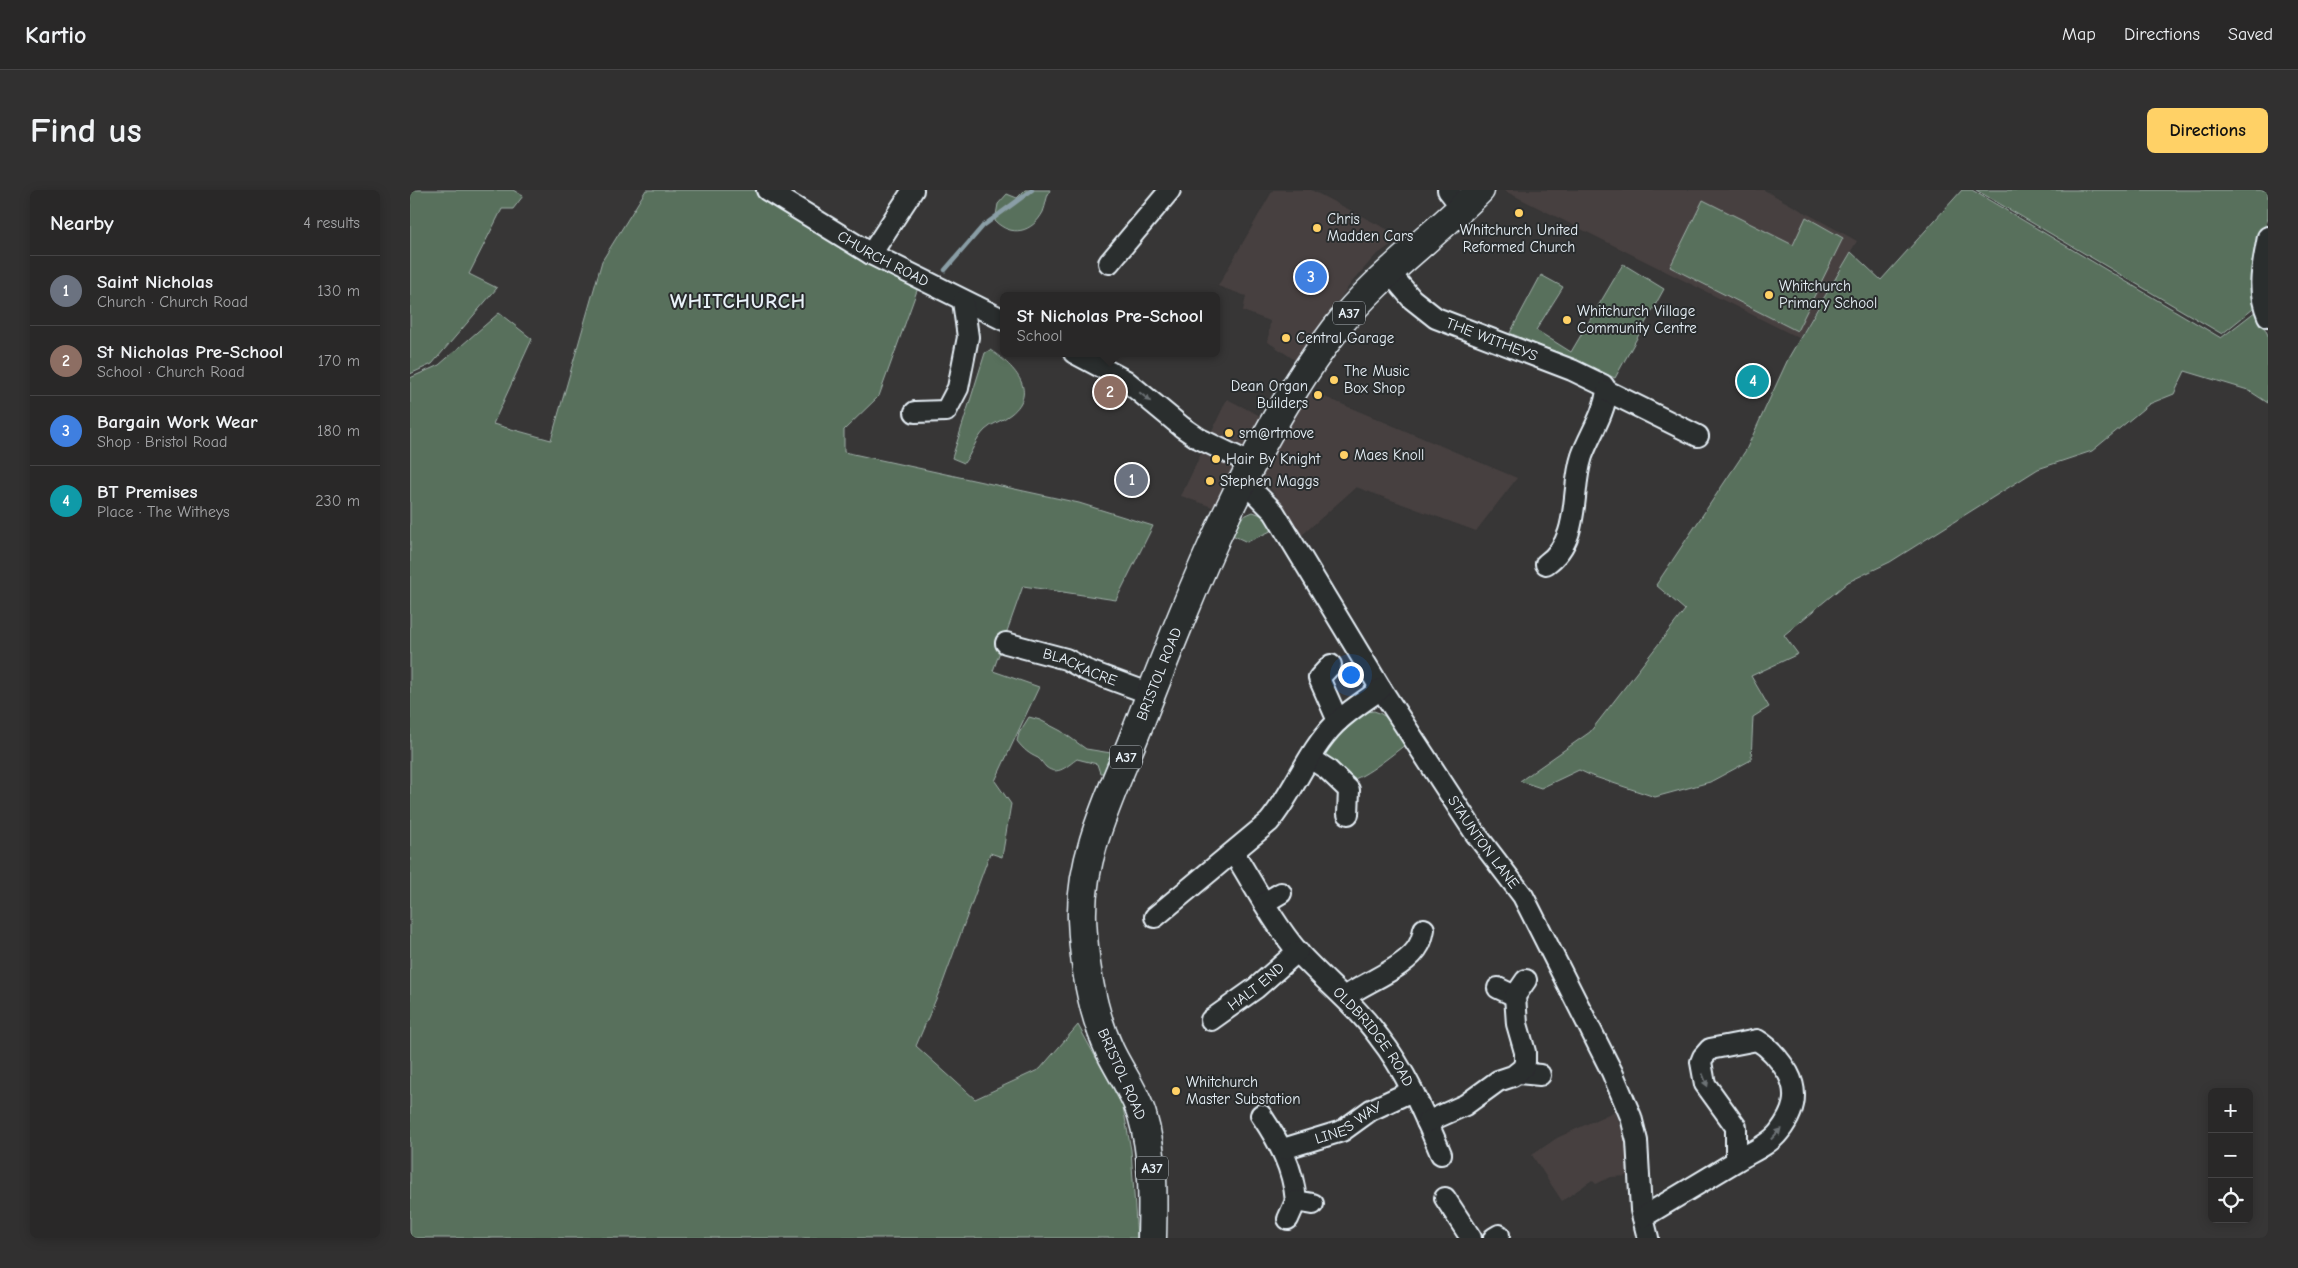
<!DOCTYPE html>
<html lang="en">
<head>
<meta charset="utf-8">
<style>
	body { margin:0; font-family:"Comic Neue",sans-serif; background:#313030; color:#f1f3f6 }
	.controls { position:absolute; right:15px; bottom:15px; display:grid; overflow:hidden; border-radius:8px; box-shadow:0 2px 12px #0003 }
	.controls button { width:45px; height:45px; display:grid; place-items:center; padding:0; border:0; border-bottom:1px solid #454445; background:#292828; color:#f1f3f6; font:25px sans-serif }
	.you { position:absolute; left:940px; top:484px; width:18px; height:18px; margin:-12px; border:4px solid #fff; border-radius:50%; background:#1a73e8; box-shadow:0 0 0 8px #1a73e833 }
	.badge { display:grid; place-items:center; width:32px; height:32px; border-radius:50%; background:#ffd166; color:#fff; font-size:16px; font-weight:700 }
	.pin { position:absolute; translate:-50% -50%; border:2px solid #fff; box-shadow:0 1px 5px #0006 }
	.popup { position:absolute; left:590px; top:102px; width:220px; height:65px; box-sizing:border-box; display:grid; place-content:center; border-radius:8px; background:#292828; filter:drop-shadow(0 1px 4px #0005); font-size:16px; white-space:nowrap; color:#a5a6a8 }
	.popup b { font-size:19px; color:#f1f3f6 }
	.popup::after { content:''; position:absolute; left:50%; top:100%; margin-left:-10px; border:10px solid transparent; border-top-color:#292828 }
	.list { margin:0; padding:0; list-style:none }
	h2 { display:flex; justify-content:space-between; align-items:center; height:65px; margin:0; padding:0 20px; font-size:21px }
	h2 small { font-size:16px; font-weight:400; color:#a5a6a8 }
	.list li { display:grid; grid-template-columns:32px 1fr auto; gap:15px; align-items:center; box-sizing:border-box; height:70px; padding:0 20px; border-top:1px solid #454445 }
	.list b { display:block; font-size:19px; white-space:nowrap }
	.list p { margin:0; font-size:16px; white-space:nowrap; color:#a5a6a8 }
	.list em { font-size:16px; font-style:normal; color:#a5a6a8 }
	.icon { flex:none; width:28px; height:28px; fill:none; stroke:currentColor; stroke-width:2; stroke-linecap:round; stroke-linejoin:round }
	.map { position:relative; flex:none; width:1858px; height:1048px; overflow:hidden; border-radius:8px }
	header { display:flex; align-items:center; gap:30px; box-sizing:border-box; height:70px; padding:0 25px; background:#292828; border-bottom:1px solid #454445 }
	header strong { font-size:24px }
	nav { display:flex; gap:28px; margin-inline-start:auto; font-size:18px }
	.intro { display:flex; align-items:center; justify-content:space-between; box-sizing:border-box; height:120px; padding:0 30px }
	h1 { margin:0; font-size:35px }
	.button { padding:12px 22px; border-radius:8px; background:#ffd166; color:#111; font-size:18px; font-weight:700 }
	main { display:flex; gap:30px; padding:0 30px }
	aside { flex:1; background:#292828; border-radius:8px; box-shadow:0 2px 12px #0003 }
	.map>svg:first-child { display:block }
	.built { fill:#474040 }
	.green { fill:#596f5b; stroke:#a0b0aa }
	.lines { fill:none; stroke-linecap:round; stroke-linejoin:round }
	.stream { stroke:#8a9ea6; stroke-width:4.5 }
	.minor-casing { stroke:#e8f1f8; stroke-width:24 }
	.highway-casing { stroke:#e8f1f8; stroke-width:31 }
	.minor { stroke:#2a2d2e; stroke-width:20 }
	.highway { stroke:#2a2d2e; stroke-width:28 }
	.oneway { fill:#6c7275 }
	.poi-dot { fill:#ffd166; stroke:#2a2d2e; stroke-width:2 }
	.labels { text-anchor:middle; dominant-baseline:central; stroke-width:4; stroke-linejoin:round; paint-order:stroke }
	.shield { fill:#2a2d2e; stroke:#afb6bb; stroke-width:1 }
	.shield-label { font-size:14px; font-weight:bold; fill:#e8f1f8 }
	.poi-label { font-size:15px; fill:#e8f1f8; stroke:#2a2d2e; text-anchor:start }
	.street-label { font-size:15px; fill:#e8f1f8; stroke:#2a2d2e }
	.district-label { font-size:20px; font-weight:bold; letter-spacing:1px; fill:#e8f1f8; stroke:#2a2d2e }
</style>
</head>
<body>
<header>
<strong>Kartio</strong>
<nav><a>Map</a><a>Directions</a><a>Saved</a></nav>
</header>
<div class="intro"><h1>Find us</h1><a class="button">Directions</a></div>
<main>
<aside>
<h2>Nearby<small>4 results</small></h2>
<ul class="list">
<li><span class="badge" style="background:#6b7280">1</span><div><b>Saint Nicholas</b><p>Church · Church Road</p></div><em>130 m</em></li>
<li><span class="badge" style="background:#8d6e63">2</span><div><b>St Nicholas Pre-School</b><p>School · Church Road</p></div><em>170 m</em></li>
<li><span class="badge" style="background:#3f7fe0">3</span><div><b>Bargain Work Wear</b><p>Shop · Bristol Road</p></div><em>180 m</em></li>
<li><span class="badge" style="background:#0f9aa8">4</span><div><b>BT Premises</b><p>Place · The Witheys</p></div><em>230 m</em></li>
</ul>
</aside>
<div class="map">
<svg width="1858" height="1048" viewBox="0 0 1858 1048">
	<rect width="100%" height="100%" fill="#373636"/>
	<filter id="ink" filterUnits="userSpaceOnUse"><feTurbulence type="fractalNoise" baseFrequency=".02" numOctaves="2"/><feDisplacementMap in="SourceGraphic" scale="10" xChannelSelector="R" yChannelSelector="G"/><feConvolveMatrix kernelMatrix="1 2 1 2 8 2 1 2 1" color-interpolation-filters="sRGB"/></filter>
	<g filter="url(#ink)">
		<g class="built">
			<path d="M863 0H901L992 47 965 66 942 92 885 170 858 152 860 131 833 121 836 106 808 96Z"/>
			<path d="M1093 0H1354L1447 51 1389 148Z"/>
			<path d="M896 199 1107 288 1066 341 946 297 892 345 855 290 826 278 805 318 771 306 817 209 872 237Z"/>
			<path d="M1205 921 1217 955 1219 986 1201 987 1186 994 1182 990 1152 1011 1122 965 1147 948Z"/>
		</g>
		<g class="green">
			<path d="M0 0H103L113 6 103 19H92L59 84 87 98 22 174 0 184Z"/>
			<path d="M236 0H345L509 95 469 206 434 240V262L669 313 743 336 706 410 613 396 583 481 629 497 585 591 601 614 592 667 580 663 532 795 506 856 565 909 630 879 668 835 713 917 721 960 727 1048H0V188L29 175 89 123 122 149 83 234 141 250 192 71Z"/>
			<path d="M615 0H640C636 7 636 15 633 22 622 43 601 47 585 31L588 14 597 4 607 8Z"/>
			<path d="M1552 0H1562L1811 148 1846 121 1858 145V213L1838 200 1775 181 1764 204 1739 214 1682 261 1628 279 1480 372 1438 392 1374 445 1388 464 1341 486 1359 517 1343 527 1341 570 1300 592 1245 607 1182 586 1169 580 1131 598 1110 591 1180 542 1275 420 1246 395 1336 260 1379 167 1441 62 1471 90Z"/>
			<path d="M1566 0H1858V28L1849 60 1843 119 1812 144Z"/>
			<path d="M1293 10 1383 55 1396 27 1433 48 1387 141 1260 77Z"/>
			<path d="M1213 74 1254 99 1205 188 1100 143 1131 85 1153 97 1126 140 1161 162Z"/>
			<path d="M580 160C602 174 630 201 601 224 593 231 582 233 575 240 565 250 562 263 554 273L542 268 575 163Z"/>
			<path d="M843 322 857 327 865 339 837 352 818 343C823 331 831 327 843 322Z"/>
			<path d="M964 521C980 525 987 542 995 555 985 562 948 594 936 590 929 588 920 579 914 574L912 561 956 522Z"/>
			<path d="M619 527 630 530 651 541 676 559 701 563 704 566 695 583H690L687 574 667 569C658 575 648 587 636 577 633 574 631 570 628 568 619 564 614 560 607 551L609 543Z"/>
		</g>
		<g class="lines">
			<path class="stream" d="M535 80 573 36 622 0"/>
			<g class="minor-casing">
				<g id="minor">
					<path id="s1" d="M357 0 461 64 594 130"/>
					<path d="M1038 0 1052 18"/>
					<path d="M1858 47C1853 76 1846 98 1858 126"/>
					<path d="M461 64 503 0"/>
					<path d="M699 73 760 0"/>
					<path id="s2" d="M979 82 1002 109 1026 128 1162 180 1193 195 1197 201C1194 225 1180 244 1172 266 1160 302 1172 349 1136 374"/>
					<path d="M664 163 715 190 772 237 788 248 842 274"/>
					<path d="M1197 201 1288 246"/>
					<path d="M505 222 536 221 548 198 558 147 553 111"/>
					<path id="s3" d="M833 291 864 322 971 499 1065 643 1113 706 1202 882 1221 927 1227 951 1231 1020 1238 1048"/>
					<path id="s4" d="M596 453 656 469 676 480 741 504"/>
					<path d="M921 475 909 488 928 531"/>
					<path d="M900 568 917 579 939 600 938 624"/>
					<path id="s5" d="M824 663C845 697 863 732 888 762 914 791 946 815 969 847 996 881 1014 924 1031 964"/>
					<path d="M854 713 871 703"/>
					<path d="M745 727 859 632C884 602 898 561 925 534 938 521 956 510 971 499"/>
					<path d="M1088 798 1105 806"/>
					<path d="M935 807C955 792 998 777 1009 755 1012 750 1013 744 1014 739"/>
					<path id="s6" d="M801 830 846 798 888 761"/>
					<path d="M1108 883 1130 885"/>
					<path d="M851 925C869 952 883 977 886 1011"/>
					<path d="M1017 932 1055 915 1088 891 1103 886 1113 878 1115 872V862L1107 834 1105 806 1116 790"/>
					<path id="s7" d="M873 959 932 941 961 920 1002 901"/>
					<path d="M1035 1008 1061 1048"/>
					<path d="M1233 1027C1265 1008 1296 989 1328 970 1341 962 1359 955 1369 942 1383 924 1390 905 1378 883 1370 870 1361 858 1347 850L1300 859 1293 867 1291 872 1295 894 1326 937V971"/>
					<path d="M878 1029 886 1011 903 1014"/>
					<path d="M1084 1048 1089 1045"/>
				</g>
			</g>
			<g class="highway-casing">
				<g id="highway">
					<path id="s8" d="M742 1048C743 1007 744 965 732 925 725 902 710 882 700 861 681 820 674 773 672 729 670 664 703 601 726 542 779 407 837 255 925 140 966 86 1023 48 1070 0"/>
				</g>
			</g>
			<use href="#minor" class="minor"/>
			<use href="#highway" class="highway"/>
		</g>
		<defs><path id="oneway-solid" d="M-6-.8H1V-3.2L6.5 0L1 3.2V.8H-6Z" transform="scale(1.25)"/></defs>
		<g class="oneway">
			<use href="#oneway-solid" transform="translate(735 207) rotate(40)"/>
			<use href="#oneway-solid" transform="translate(1295 890) rotate(68)"/>
			<use href="#oneway-solid" transform="translate(1366 944) rotate(-47)"/>
		</g>
	</g>
	<g class="poi-dot">
		<circle cx="1109" cy="23" r="5"/>
		<circle cx="907" cy="38" r="5"/>
		<circle cx="1359" cy="105" r="5"/>
		<circle cx="1157" cy="130" r="5"/>
		<circle cx="876" cy="148" r="5"/>
		<circle cx="924" cy="190" r="5"/>
		<circle cx="908" cy="205" r="5"/>
		<circle cx="819" cy="243" r="5"/>
		<circle cx="934" cy="265" r="5"/>
		<circle cx="806" cy="269" r="5"/>
		<circle cx="800" cy="291" r="5"/>
		<circle cx="766" cy="901" r="5"/>
	</g>
	<g class="labels">
		<g class="shield">
			<rect x="923" y="111.5" width="32" height="23" rx="4"/>
			<rect x="700" y="555.5" width="32" height="23" rx="4"/>
			<rect x="726" y="966.5" width="32" height="23" rx="4"/>
		</g>
		<g class="shield-label">
			<text x="939" y="123">A37</text>
			<text x="716" y="567">A37</text>
			<text x="742" y="978">A37</text>
		</g>
		<g class="poi-label">
			<text x="917" y="29">Chris<tspan x="917" dy="17">Madden Cars</tspan></text>
			<text x="1109" y="40" text-anchor="middle">Whitchurch United<tspan x="1109" dy="17">Reformed Church</tspan></text>
			<text x="1369" y="96">Whitchurch<tspan x="1369" dy="17">Primary School</tspan></text>
			<text x="1167" y="121">Whitchurch Village<tspan x="1167" dy="17">Community Centre</tspan></text>
			<text x="886" y="148">Central Garage</text>
			<text x="934" y="181">The Music<tspan x="934" dy="17">Box Shop</tspan></text>
			<text x="898" y="196" text-anchor="end">Dean Organ<tspan x="898" dy="17">Builders</tspan></text>
			<text x="829" y="243">sm@rtmove</text>
			<text x="944" y="265">Maes Knoll</text>
			<text x="816" y="269">Hair By Knight</text>
			<text x="810" y="291">Stephen Maggs</text>
			<text x="776" y="892">Whitchurch<tspan x="776" dy="17">Master Substation</tspan></text>
		</g>
		<g class="street-label">
			<text stroke="none"><textPath href="#s1" startOffset="135">CHURCH ROAD</textPath></text>
			<text stroke="none"><textPath href="#s2" startOffset="126">THE WITHEYS</textPath></text>
			<text stroke="none"><textPath href="#s4" startOffset="78">BLACKACRE</textPath></text>
			<text stroke="none"><textPath href="#s8" startOffset="590">BRISTOL ROAD</textPath></text>
			<text stroke="none"><textPath href="#s3" startOffset="435">STAUNTON LANE</textPath></text>
			<text stroke="none"><textPath href="#s6" startOffset="56">HALT END</textPath></text>
			<text stroke="none"><textPath href="#s5" startOffset="232">OLDBRIDGE ROAD</textPath></text>
			<text transform="translate(712 884) rotate(66)">BRISTOL ROAD</text>
			<text stroke="none"><textPath href="#s7" startOffset="71">LINES WAY</textPath></text>
		</g>
		<g class="district-label">
			<text x="328" y="111">WHITCHURCH</text>
		</g>
	</g>
</svg>
<div class="controls">
<button>+</button>
<button>−</button>
<button><svg class="icon" aria-label="locate" viewBox="0 0 24 24"><circle cx="12" cy="12" r="6"/><path d="M12 2v4M12 18v4M2 12h4M18 12h4"/></svg></button>
</div>
<div class="you"></div>
<div class="pin badge" style="left:722px;top:290px;background:#6b7280">1</div>
<div class="pin badge" style="left:700px;top:202px;background:#8d6e63">2</div>
<div class="popup"><b>St Nicholas Pre-School</b>School</div>
<div class="pin badge" style="left:901px;top:87px;background:#3f7fe0">3</div>
<div class="pin badge" style="left:1343px;top:191px;background:#0f9aa8">4</div>
</div>
</main>
</body>
</html>
